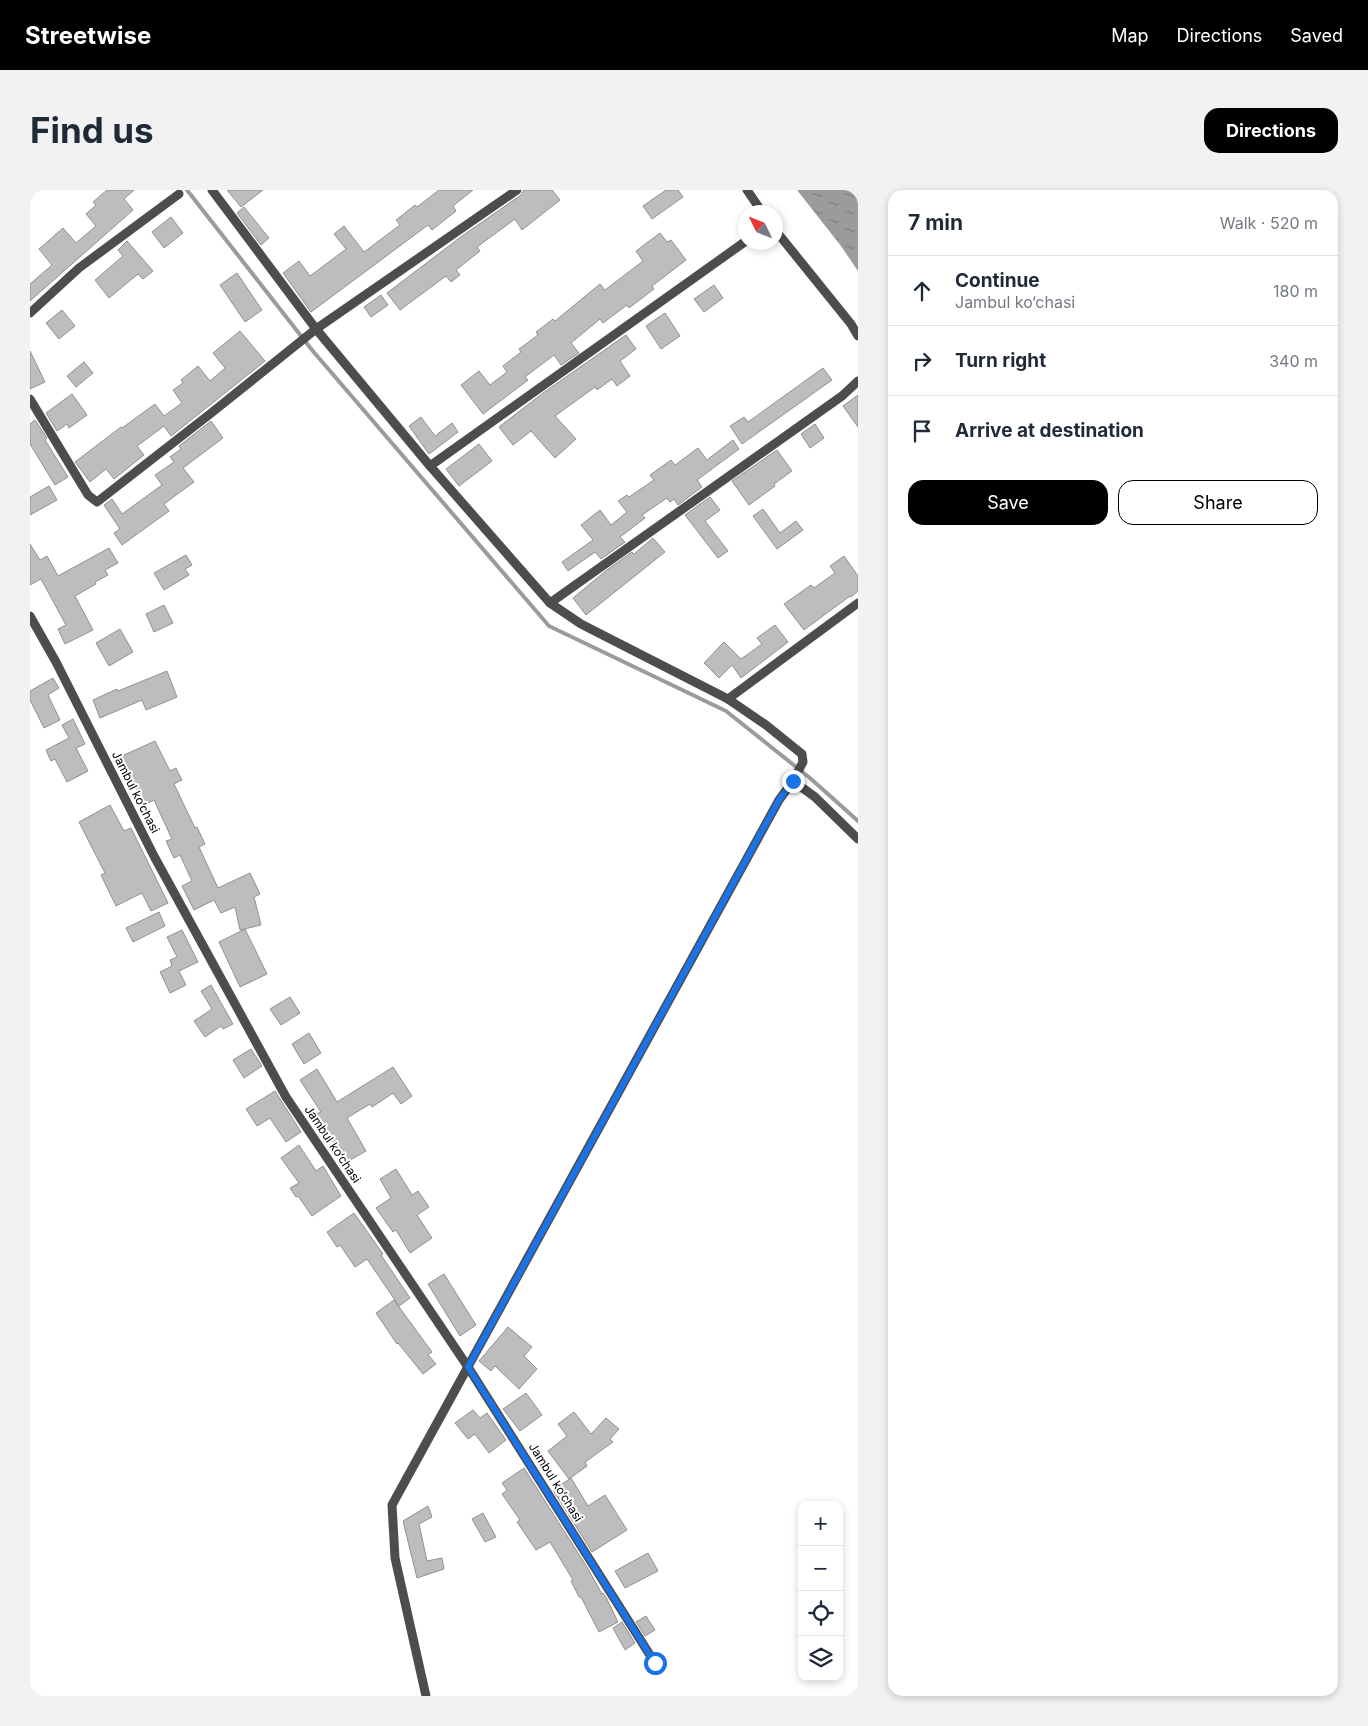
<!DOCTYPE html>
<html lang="en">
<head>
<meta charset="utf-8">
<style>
	body { margin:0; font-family:Inter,sans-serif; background:#f2f2f3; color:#1f2937 }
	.controls { position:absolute; right:15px; bottom:15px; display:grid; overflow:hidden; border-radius:10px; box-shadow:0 2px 8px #0003 }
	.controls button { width:45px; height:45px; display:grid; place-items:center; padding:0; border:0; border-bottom:1px solid #e0e1e3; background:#fff; color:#1f2937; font:25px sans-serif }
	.compass { position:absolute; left:708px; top:15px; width:45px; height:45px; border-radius:50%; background:#fff; box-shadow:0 2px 8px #0003; rotate:313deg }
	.stop { position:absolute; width:15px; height:15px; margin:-11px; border:4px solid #1a73e8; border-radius:50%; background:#fff }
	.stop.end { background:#1a73e8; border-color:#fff; box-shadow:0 1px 5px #0008 }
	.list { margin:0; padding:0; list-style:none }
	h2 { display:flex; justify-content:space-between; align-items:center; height:65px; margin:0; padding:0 20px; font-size:21px }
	h2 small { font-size:16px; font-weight:400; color:#747a83 }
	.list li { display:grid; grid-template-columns:32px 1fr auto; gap:15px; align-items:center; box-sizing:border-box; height:70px; padding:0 20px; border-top:1px solid #e0e1e3 }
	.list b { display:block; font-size:19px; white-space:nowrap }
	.list p { margin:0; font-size:16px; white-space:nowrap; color:#747a83 }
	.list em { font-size:16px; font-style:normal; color:#747a83 }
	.actions { display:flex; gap:10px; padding:15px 20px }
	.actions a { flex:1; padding:11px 0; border:1px solid #000; border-radius:15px; text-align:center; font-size:18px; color:#000 }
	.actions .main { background:#000; color:#fff }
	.icon { flex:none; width:28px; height:28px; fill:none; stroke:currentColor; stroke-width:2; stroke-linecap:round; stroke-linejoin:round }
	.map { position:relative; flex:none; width:828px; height:1506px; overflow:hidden; border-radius:15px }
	header { display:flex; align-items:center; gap:30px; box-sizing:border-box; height:70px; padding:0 25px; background:#000; color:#fff }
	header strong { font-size:24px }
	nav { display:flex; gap:28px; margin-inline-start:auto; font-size:18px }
	.intro { display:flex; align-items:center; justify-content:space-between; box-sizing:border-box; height:120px; padding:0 30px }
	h1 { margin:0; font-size:35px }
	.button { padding:12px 22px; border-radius:15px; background:#000; color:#fff; font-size:18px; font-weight:700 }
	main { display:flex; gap:30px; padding:0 30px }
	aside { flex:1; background:#fff; border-radius:15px; box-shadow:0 2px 8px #0003 }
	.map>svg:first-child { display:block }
	.water { fill:url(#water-ripples) }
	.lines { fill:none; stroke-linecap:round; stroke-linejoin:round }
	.stream { stroke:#9b9b9b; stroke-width:4 }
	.building { fill:#bdbdbd; stroke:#919191 }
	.minor { stroke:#4d4d4d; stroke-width:9 }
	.route { stroke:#1a73e8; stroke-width:6 }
	.labels { text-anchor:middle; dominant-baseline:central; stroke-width:4; stroke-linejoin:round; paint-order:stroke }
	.street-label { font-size:12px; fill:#000; stroke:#fff }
</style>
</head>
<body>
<header>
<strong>Streetwise</strong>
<nav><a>Map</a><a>Directions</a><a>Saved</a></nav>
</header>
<div class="intro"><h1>Find us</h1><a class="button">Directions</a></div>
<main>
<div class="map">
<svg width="828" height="1506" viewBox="0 0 828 1506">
	<defs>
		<pattern id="water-ripples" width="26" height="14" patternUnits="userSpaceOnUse" patternTransform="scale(1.25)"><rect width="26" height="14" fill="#9b9b9b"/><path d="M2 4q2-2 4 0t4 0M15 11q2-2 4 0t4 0" fill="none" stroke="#7c7c7c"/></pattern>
	</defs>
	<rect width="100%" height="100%" fill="#fff"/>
	<path class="water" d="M767 0H820L828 9V81L811 56Z"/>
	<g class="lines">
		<path class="stream" d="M157 0 282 160 519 436 696 521 780 588 828 631"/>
	</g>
	<g class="building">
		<path d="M77 0H104L94 9 103 20 0 111V94L22 75 9 59 33 38 46 53 66 36 56 24 66 15 63 12Z"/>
		<path d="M197 0H233L211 17Z"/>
		<path d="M409 0H443L423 16 426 21 402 40 398 35 281 122 253 83 269 71 280 86 316 59 304 44 314 36 334 62 370 35 366 30 385 15 387 17Z"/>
		<path d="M494 0H522L530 10 492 40 485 29 447 57 450 61 426 80 430 85 421 92 416 86 370 120 357 103 432 46 491 5Z"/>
		<path d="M636 0H648L653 7 622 29 613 16Z"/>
		<path d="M214 17 239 48 231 55 207 23Z"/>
		<path d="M141 27 153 43 134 58 122 42Z"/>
		<path d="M630 43 637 52 641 50 656 70 622 96 624 99 599 118 597 115 573 133 570 129 541 153 549 163 531 175 524 165 495 187 498 190 453 224 431 195 449 181 460 195 477 182 473 176 491 162 489 159 508 145 506 142 523 129 525 131 570 94 575 100 613 71 606 61Z"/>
		<path d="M97 51 123 81 113 89 108 84 79 108 65 90 93 66 88 60Z"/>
		<path d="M207 83 232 120 215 132 190 95Z"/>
		<path d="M684 95 693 108 674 122 664 109Z"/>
		<path d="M351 105 358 115 341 127 334 117Z"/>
		<path d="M32 120 45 136 29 149 16 133Z"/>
		<path d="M635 123 650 146 631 159 616 136Z"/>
		<path d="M210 141 235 171 141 246 134 236 107 256 114 265 84 289 76 279 60 292 45 272 91 237 92 238 125 214 134 226 152 213 143 200 153 193 151 190 168 176 180 191 195 178 183 163Z"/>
		<path d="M596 145 606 159 590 171 600 186 587 196 582 189 567 200 565 197 525 226 546 249 525 268 501 241 483 255 469 237 513 203Z"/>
		<path d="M0 161 15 192 0 199Z"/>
		<path d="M54 172 63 183 46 197 37 186Z"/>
		<path d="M793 178 802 190 712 254 700 236 714 227 718 232Z"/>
		<path d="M42 204 57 225 39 238 37 234 27 241 16 223Z"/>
		<path d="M828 205V237L813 216Z"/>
		<path d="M391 227 405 246 422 233 428 242 399 264 379 236Z"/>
		<path d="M5 230 17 248 15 250 38 287 25 295 0 254V234Z"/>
		<path d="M181 231 193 248 153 278 164 292 134 314 139 321 92 355 84 343 90 339 74 315 82 309 92 324 132 295 125 285 144 272 140 267 151 259 149 256Z"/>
		<path d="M785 234 794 248 780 258 771 244Z"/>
		<path d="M703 250 709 259 667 290 672 297 648 315 644 309 640 312 637 308 612 325 615 328 590 347 595 352 571 369 565 362 538 381 532 372 563 350 551 335 570 320 581 335 597 322 588 311 597 305 599 307 624 290 620 285 641 270 645 275 668 258 677 270Z"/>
		<path d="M449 254 462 271 429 296 416 279Z"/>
		<path d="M747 260 762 281 744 294 745 296 719 315 702 291Z"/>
		<path d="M19 296 27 310 0 325V307Z"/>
		<path d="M680 307 690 320 675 331 698 361 688 368 655 325Z"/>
		<path d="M733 319 750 343 766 331 773 340 747 359 723 326Z"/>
		<path d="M623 348 635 362 556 425 543 408 578 379 602 362 604 364Z"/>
		<path d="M0 354 10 370 17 366 28 386 79 358 88 373 75 380 78 385 65 392 66 394 45 406 63 440 35 454 28 439 36 435 11 389 0 395Z"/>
		<path d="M156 365 162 375 155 379 159 385 134 400 124 383Z"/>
		<path d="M814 366 828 386V401L821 407 820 406 774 440 754 414 781 395 784 398 805 383 800 376Z"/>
		<path d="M134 415 143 433 124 442 116 424Z"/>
		<path d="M745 435 758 452 711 488 702 475 689 488 674 473 694 452 711 469 732 454 727 448Z"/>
		<path d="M90 439 103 462 79 476 66 453Z"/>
		<path d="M137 481 147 507 116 520 112 510 70 528 63 510 87 499 88 501Z"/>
		<path d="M23 488 29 498 18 505 30 530 14 538 0 510V501Z"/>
		<path d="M43 529 55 554 46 558 58 581 37 592 25 569 21 571 16 560 39 548 32 535Z"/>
		<path d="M125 551 140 581 146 578 152 590 144 594 165 638 167 637 175 654 169 657 188 698 220 683 230 704 224 707 231 735 210 740 205 717 191 723 184 710 164 720 152 696 162 691 150 665 144 668 136 651 142 649 124 610 114 615 92 566Z"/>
		<path d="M80 615 94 641 101 638 138 713 121 721 112 703 86 716 71 685 75 683 49 632Z"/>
		<path d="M129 722 135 736 103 752 96 738Z"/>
		<path d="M215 739 237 784 210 797 189 752Z"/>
		<path d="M152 740 168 772 149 781 156 795 140 803 130 782 142 776 140 770 147 767 137 747Z"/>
		<path d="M181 795 203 834 193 839 191 836 175 847 164 831 182 819 171 801Z"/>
		<path d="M260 807 270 823 251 835 240 819Z"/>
		<path d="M279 843 291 863 274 874 262 854Z"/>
		<path d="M221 859 232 876 214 888 203 870Z"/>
		<path d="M363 877 382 906 371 914 363 903 342 917 340 914 317 928 336 961 315 973 286 924 291 922 270 890 287 879 307 912Z"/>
		<path d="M245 901 271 942 256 952 240 928 227 936 216 919Z"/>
		<path d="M269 955 286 981 293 976 311 1006 282 1026 268 1006 266 1007 260 998 269 993 251 968Z"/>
		<path d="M366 979 382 1005 388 1001 399 1017 387 1025 402 1048 380 1063 366 1040 363 1042 346 1018 361 1008 350 989Z"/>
		<path d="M324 1023 353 1064 351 1065 380 1108 369 1116 337 1069 325 1077 310 1055 307 1057 297 1042Z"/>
		<path d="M414 1084 446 1135 430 1146 398 1094Z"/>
		<path d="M364 1110 402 1162 398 1165 406 1174 393 1184 368 1153 367 1154 346 1123Z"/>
		<path d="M478 1137 502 1157 494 1166 507 1179 489 1199 465 1176 461 1181 449 1171Z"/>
		<path d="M496 1203 512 1225 490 1241 473 1219Z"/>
		<path d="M443 1220 450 1228 457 1223 476 1250 459 1263 445 1244 438 1249 425 1233Z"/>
		<path d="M544 1222 561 1244 576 1228 589 1239 580 1249 583 1252 555 1272 557 1276 539 1289 518 1261 537 1246 528 1234Z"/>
		<path d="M494 1278 557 1377 572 1404 573 1403 576 1407 588 1432 569 1442 551 1407H549L541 1391 543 1390 520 1352 506 1360 487 1332 490 1330 472 1304 477 1300 472 1293Z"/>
		<path d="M541 1288 558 1316 575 1305 597 1340 562 1362 523 1300Z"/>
		<path d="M398 1316 402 1327 389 1334 397 1371 412 1368 414 1379 387 1388 373 1331Z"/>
		<path d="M453 1323 466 1347 455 1352 442 1329Z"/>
		<path d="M618 1363 628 1381 595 1398 585 1381Z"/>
		<path d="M616 1426 625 1440 615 1446 606 1432Z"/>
		<path d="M592 1432 605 1453 595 1460 583 1438Z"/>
	</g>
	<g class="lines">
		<g class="minor">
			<path d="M182 0 286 139 400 276 520 413 551 434 698 509 736 535 772 564 773 572 763 591 749 610 362 1315 365 1368 396 1506"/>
			<path d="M717 0 732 22"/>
			<path d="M746 41 821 134 828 146"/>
			<path d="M0 123 49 78 149 4"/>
			<path d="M0 209 58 305 67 312 180 224 286 139 487 0"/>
			<path d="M400 276 716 51"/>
			<path d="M520 413 812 206 828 191"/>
			<path d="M0 426 26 472 125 668 256 907 438 1177 625 1473"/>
			<path d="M698 509 828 413"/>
			<path d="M763 591 785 607 828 649"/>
		</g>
	</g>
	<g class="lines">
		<path class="route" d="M625 1473 438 1177 749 610 763 591"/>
	</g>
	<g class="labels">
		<g class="street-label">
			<text transform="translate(106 602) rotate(63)">Jambul ko‘chasi</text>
			<text transform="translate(303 954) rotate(56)">Jambul ko‘chasi</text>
			<text transform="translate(526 1292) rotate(58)">Jambul ko‘chasi</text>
		</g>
	</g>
</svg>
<div class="controls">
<button>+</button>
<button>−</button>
<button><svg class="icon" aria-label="locate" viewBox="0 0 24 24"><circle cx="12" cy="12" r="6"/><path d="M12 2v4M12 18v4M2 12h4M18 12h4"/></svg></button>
<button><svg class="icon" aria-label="layers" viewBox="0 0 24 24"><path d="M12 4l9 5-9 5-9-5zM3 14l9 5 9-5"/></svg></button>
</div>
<svg class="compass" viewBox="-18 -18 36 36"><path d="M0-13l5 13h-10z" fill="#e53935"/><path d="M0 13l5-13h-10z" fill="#747a83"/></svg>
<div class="stop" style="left:625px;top:1473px"></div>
<div class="stop end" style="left:763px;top:591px"></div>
</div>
<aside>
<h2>7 min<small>Walk · 520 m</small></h2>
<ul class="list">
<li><svg class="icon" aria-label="ahead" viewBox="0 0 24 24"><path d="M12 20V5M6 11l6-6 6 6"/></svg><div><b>Continue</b><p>Jambul ko‘chasi</p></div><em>180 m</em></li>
<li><svg class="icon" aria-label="right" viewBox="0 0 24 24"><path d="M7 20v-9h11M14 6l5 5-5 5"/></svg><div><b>Turn right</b></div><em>340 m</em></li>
<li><svg class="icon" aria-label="arrive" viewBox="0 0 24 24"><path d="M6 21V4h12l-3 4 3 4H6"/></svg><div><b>Arrive at destination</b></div></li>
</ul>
<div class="actions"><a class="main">Save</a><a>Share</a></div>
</aside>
</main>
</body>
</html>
